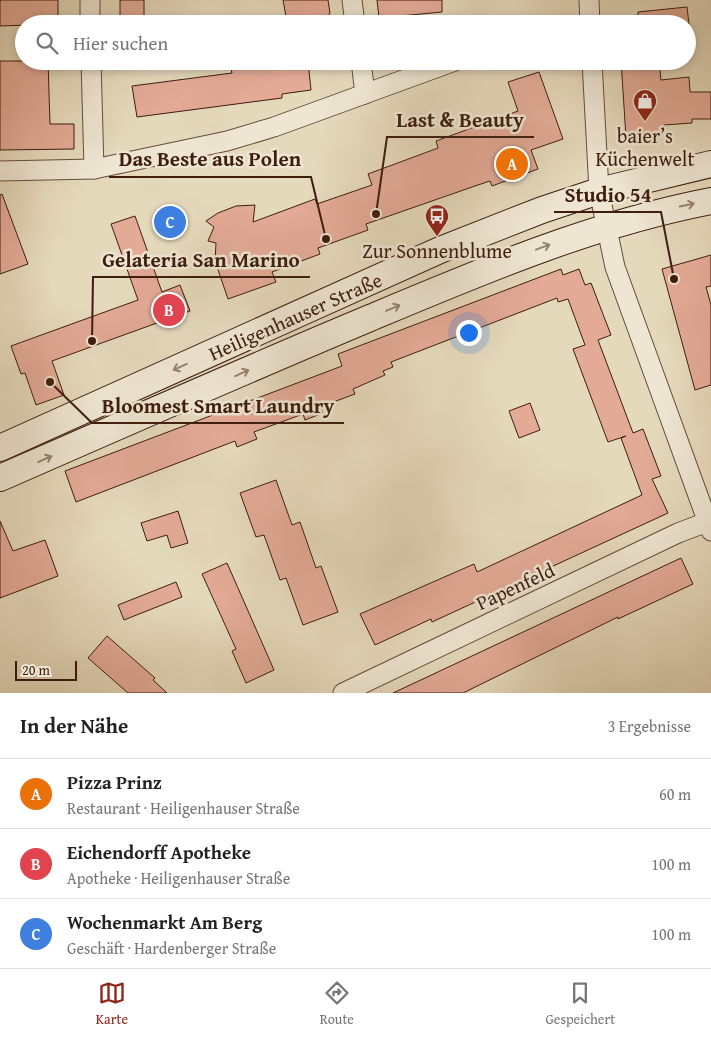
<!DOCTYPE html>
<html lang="de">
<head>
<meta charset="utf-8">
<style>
	body { margin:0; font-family:"Gentium Book Plus",serif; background:#f6f6f6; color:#222 }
	.scale { position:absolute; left:15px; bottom:12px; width:62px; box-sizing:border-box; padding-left:5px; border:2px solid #3e1d0f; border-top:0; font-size:14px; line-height:18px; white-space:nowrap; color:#3e1d0f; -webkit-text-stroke:4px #eee6d3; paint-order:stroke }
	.you { position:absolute; left:468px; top:332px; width:18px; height:18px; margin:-12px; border:4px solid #fff; border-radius:50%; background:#1a73e8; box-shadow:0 0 0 8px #1a73e833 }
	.badge { display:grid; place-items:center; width:32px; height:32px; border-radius:50%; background:#8f2418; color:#fff; font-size:16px; font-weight:700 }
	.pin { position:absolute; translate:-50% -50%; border:2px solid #fff; box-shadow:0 1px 5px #0006 }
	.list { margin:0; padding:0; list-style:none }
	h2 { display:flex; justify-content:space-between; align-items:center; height:65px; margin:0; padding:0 20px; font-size:21px }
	h2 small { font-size:16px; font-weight:400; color:#767676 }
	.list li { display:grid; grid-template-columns:32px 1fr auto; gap:15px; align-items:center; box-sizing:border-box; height:70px; padding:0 20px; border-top:1px solid #e0e0e0 }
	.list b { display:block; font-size:19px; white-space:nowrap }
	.list p { margin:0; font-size:16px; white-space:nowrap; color:#767676 }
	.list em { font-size:16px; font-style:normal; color:#767676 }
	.icon { flex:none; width:28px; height:28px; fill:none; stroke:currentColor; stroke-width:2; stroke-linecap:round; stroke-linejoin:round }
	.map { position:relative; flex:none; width:711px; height:693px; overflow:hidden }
	.search { position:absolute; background:#fff; box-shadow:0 2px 8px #0003; left:15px; right:15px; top:15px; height:55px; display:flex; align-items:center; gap:12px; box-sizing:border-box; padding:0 18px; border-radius:28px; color:#767676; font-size:19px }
	.sheet { height:275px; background:#fff }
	nav { display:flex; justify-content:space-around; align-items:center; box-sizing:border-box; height:70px; border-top:1px solid #e0e0e0; background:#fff; font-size:14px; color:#767676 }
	nav a { display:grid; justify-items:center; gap:2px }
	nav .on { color:#8f2418 }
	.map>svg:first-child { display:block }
	.building { fill:#e3aa96; stroke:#3e1d0f }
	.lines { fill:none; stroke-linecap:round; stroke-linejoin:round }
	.minor-casing { stroke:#684c3a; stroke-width:21 }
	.secondary-casing { stroke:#3e1d0f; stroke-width:28 }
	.minor { stroke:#eee6d3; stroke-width:19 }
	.secondary { stroke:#eee6d3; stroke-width:26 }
	.oneway { stroke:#968271 }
	.labels { text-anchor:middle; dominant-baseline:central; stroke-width:5; stroke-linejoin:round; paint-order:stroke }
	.poi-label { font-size:20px; fill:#3e1d0f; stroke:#eee6d3 }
	.street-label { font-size:20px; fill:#3e1d0f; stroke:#eee6d3 }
	.leader { fill:none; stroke:#3e1d0f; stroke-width:2 }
	.callout-dot { fill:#3e1d0f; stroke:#eee6d3; stroke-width:2 }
	.callout-label { font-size:21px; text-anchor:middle; font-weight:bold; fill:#3e1d0f; stroke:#eee6d3; stroke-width:5; stroke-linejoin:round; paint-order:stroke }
</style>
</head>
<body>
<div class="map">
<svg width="711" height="693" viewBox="0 0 711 693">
	<rect width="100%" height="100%" fill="#e5d9bc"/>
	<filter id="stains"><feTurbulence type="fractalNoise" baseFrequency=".004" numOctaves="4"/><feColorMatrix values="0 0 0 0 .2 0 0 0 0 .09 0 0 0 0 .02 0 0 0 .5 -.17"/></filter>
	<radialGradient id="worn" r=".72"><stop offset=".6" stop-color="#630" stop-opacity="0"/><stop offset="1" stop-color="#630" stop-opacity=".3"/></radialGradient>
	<g class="building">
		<path d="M0 0H58V24L0 26Z"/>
		<path d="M120 0H144V24L120 23Z"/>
		<path d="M283 0H328L330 13 324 21H312L310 24 302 21 287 22Z"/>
		<path d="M377 0H442V12L379 18Z"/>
		<path d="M687 7 689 24H638V12Z"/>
		<path d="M0 61H48L50 124H74V149L0 150Z"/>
		<path d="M277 61H308L311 90 282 94V98L137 117 132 86 232 73 231 69Z"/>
		<path d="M621 61H659L661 80 689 77 690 92H711V119H692V123L664 125 665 134 626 137Z"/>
		<path d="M539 72 563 139 531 150 538 169 492 186 490 181 475 186 366 224 368 230 318 248 320 254 272 272 276 282 228 299 215 261 216 243 208 241 214 227 206 221 218 213 236 206 255 205 253 222 315 199 317 204 372 185 368 174 438 148 436 141 518 111 508 82Z"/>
		<path d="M2 194 28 264 0 274V195Z"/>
		<path d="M135 216 162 292 180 285 190 311 52 361 64 395 36 405 25 373 21 374 11 346 138 300 111 224Z"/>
		<path d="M711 255V286L706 287 711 305V385L695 390 662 269Z"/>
		<path d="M561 269 563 275 579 269 585 285 591 283 611 335 598 340 633 433 643 429 661 476 652 479 668 513 432 622 431 619 375 645 360 614 474 564 477 572 642 495 621 438 626 436 608 442 573 349 585 345 568 299 558 302 557 298 391 362 393 367 383 371 385 375 353 389 355 394 320 407 323 413 305 420 303 414 254 432 257 439 237 447 235 441 76 502 65 471 342 366 338 354Z"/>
		<path d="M530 403 540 430 519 438 509 411Z"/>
		<path d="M276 480 292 525 300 522 316 568 321 566 338 612 303 625 286 578 280 580 264 535 256 537 240 493Z"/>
		<path d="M178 511 188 543 171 548 167 535 147 541 141 523Z"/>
		<path d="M0 521 13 551 45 540 58 576 0 598Z"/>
		<path d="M681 558 693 584 618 619V617L463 693H393Z"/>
		<path d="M227 563 274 670 246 683 232 651 236 649 202 574Z"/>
		<path d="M176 582 182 597 124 620 118 605Z"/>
		<path d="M107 636 155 678 153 680 167 693H128L88 658Z"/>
	</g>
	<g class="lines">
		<g class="minor-casing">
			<g id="minor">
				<path d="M90 0V24"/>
				<path d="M352 0 355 24"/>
				<path d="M589 0 590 24"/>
				<path d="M91 61 94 169"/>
				<path d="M361 61 365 94"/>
				<path d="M592 61 599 191 615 267 711 531"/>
				<path d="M0 171 94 169 227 141 274 127 455 61"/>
				<path d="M343 693 678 533 707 522"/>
			</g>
		</g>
		<g class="secondary-casing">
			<g id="secondary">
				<path d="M0 448 440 250 542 210 599 191 711 164"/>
				<path d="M0 478C123 424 246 370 370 318 482 271 592 224 711 201"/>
			</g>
		</g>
		<use href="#minor" class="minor"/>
		<use href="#secondary" class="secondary"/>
	</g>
	<defs><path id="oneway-shaft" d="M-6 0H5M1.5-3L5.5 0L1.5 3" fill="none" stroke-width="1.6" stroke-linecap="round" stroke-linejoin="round" transform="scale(1.25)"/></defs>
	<g class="oneway">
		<use href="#oneway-shaft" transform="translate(687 205) rotate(-11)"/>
		<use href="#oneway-shaft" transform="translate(543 247) rotate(-20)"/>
		<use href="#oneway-shaft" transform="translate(393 308) rotate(-23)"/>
		<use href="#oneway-shaft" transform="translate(180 367) rotate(156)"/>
		<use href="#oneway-shaft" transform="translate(242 373) rotate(-24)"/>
		<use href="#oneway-shaft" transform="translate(45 459) rotate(-24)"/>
	</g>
	<defs>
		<g id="shop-pin" transform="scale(1.25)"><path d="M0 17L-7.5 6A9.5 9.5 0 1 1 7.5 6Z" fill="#8f2418" stroke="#eee6d3"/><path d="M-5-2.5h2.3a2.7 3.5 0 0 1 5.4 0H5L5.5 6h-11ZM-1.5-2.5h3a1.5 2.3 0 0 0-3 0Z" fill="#fff"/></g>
		<g id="bus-pin" transform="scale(1.25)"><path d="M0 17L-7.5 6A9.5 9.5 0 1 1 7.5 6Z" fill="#8f2418" stroke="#eee6d3"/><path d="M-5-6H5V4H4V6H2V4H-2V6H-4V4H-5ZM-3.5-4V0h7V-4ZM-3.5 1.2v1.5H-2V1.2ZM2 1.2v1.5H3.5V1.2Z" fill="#fff"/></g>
	</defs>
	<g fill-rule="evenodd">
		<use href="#shop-pin" x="645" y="101"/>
		<use href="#bus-pin" x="437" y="216"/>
	</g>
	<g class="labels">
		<g class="poi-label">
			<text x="645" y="135">baier’s<tspan x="645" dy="23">Küchenwelt</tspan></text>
			<text x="437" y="250">Zur Sonnenblume</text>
		</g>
		<g class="street-label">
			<text transform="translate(295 316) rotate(-24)">Heiligenhauser Straße</text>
			<text transform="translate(515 586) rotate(-25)">Papenfeld</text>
		</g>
	</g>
	<path class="leader" d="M376 214L387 137H534M326 239L311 177H109M674 279L661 212H554M92 341L93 277H310M50 382L92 423H344"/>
	<g class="callout-dot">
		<circle cx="376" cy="214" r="5"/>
		<circle cx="326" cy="239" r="5"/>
		<circle cx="674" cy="279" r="5"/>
		<circle cx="92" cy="341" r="5"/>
		<circle cx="50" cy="382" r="5"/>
	</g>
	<g class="callout-label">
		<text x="460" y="127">Last &amp; Beauty</text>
		<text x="210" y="166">Das Beste aus Polen</text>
		<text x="608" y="202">Studio 54</text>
		<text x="201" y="267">Gelateria San Marino</text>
		<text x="218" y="413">Bloomest Smart Laundry</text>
	</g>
	<rect width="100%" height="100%" filter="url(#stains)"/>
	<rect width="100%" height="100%" fill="url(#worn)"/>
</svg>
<div class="scale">20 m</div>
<div class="you"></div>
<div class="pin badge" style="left:512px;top:164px;background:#e8710a">A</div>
<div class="pin badge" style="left:169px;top:310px;background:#e0444e">B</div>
<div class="pin badge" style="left:170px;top:222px;background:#3f7fe0">C</div>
<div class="search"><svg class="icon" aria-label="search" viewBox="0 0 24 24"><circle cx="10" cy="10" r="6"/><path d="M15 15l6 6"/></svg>Hier suchen</div>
</div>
<section class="sheet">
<h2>In der Nähe<small>3 Ergebnisse</small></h2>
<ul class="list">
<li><span class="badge" style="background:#e8710a">A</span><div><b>Pizza Prinz</b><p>Restaurant · Heiligenhauser Straße</p></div><em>60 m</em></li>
<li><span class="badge" style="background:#e0444e">B</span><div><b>Eichendorff Apotheke</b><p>Apotheke · Heiligenhauser Straße</p></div><em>100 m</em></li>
<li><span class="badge" style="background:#3f7fe0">C</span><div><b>Wochenmarkt Am Berg</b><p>Geschäft · Hardenberger Straße</p></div><em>100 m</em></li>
</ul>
</section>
<nav>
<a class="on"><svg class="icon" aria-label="map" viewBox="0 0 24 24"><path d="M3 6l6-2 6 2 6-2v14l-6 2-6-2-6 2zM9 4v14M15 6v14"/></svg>Karte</a>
<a><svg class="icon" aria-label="directions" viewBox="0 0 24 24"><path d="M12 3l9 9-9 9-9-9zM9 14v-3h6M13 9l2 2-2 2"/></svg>Route</a>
<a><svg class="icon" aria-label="saved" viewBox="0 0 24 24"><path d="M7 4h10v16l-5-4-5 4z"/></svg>Gespeichert</a>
</nav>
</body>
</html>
